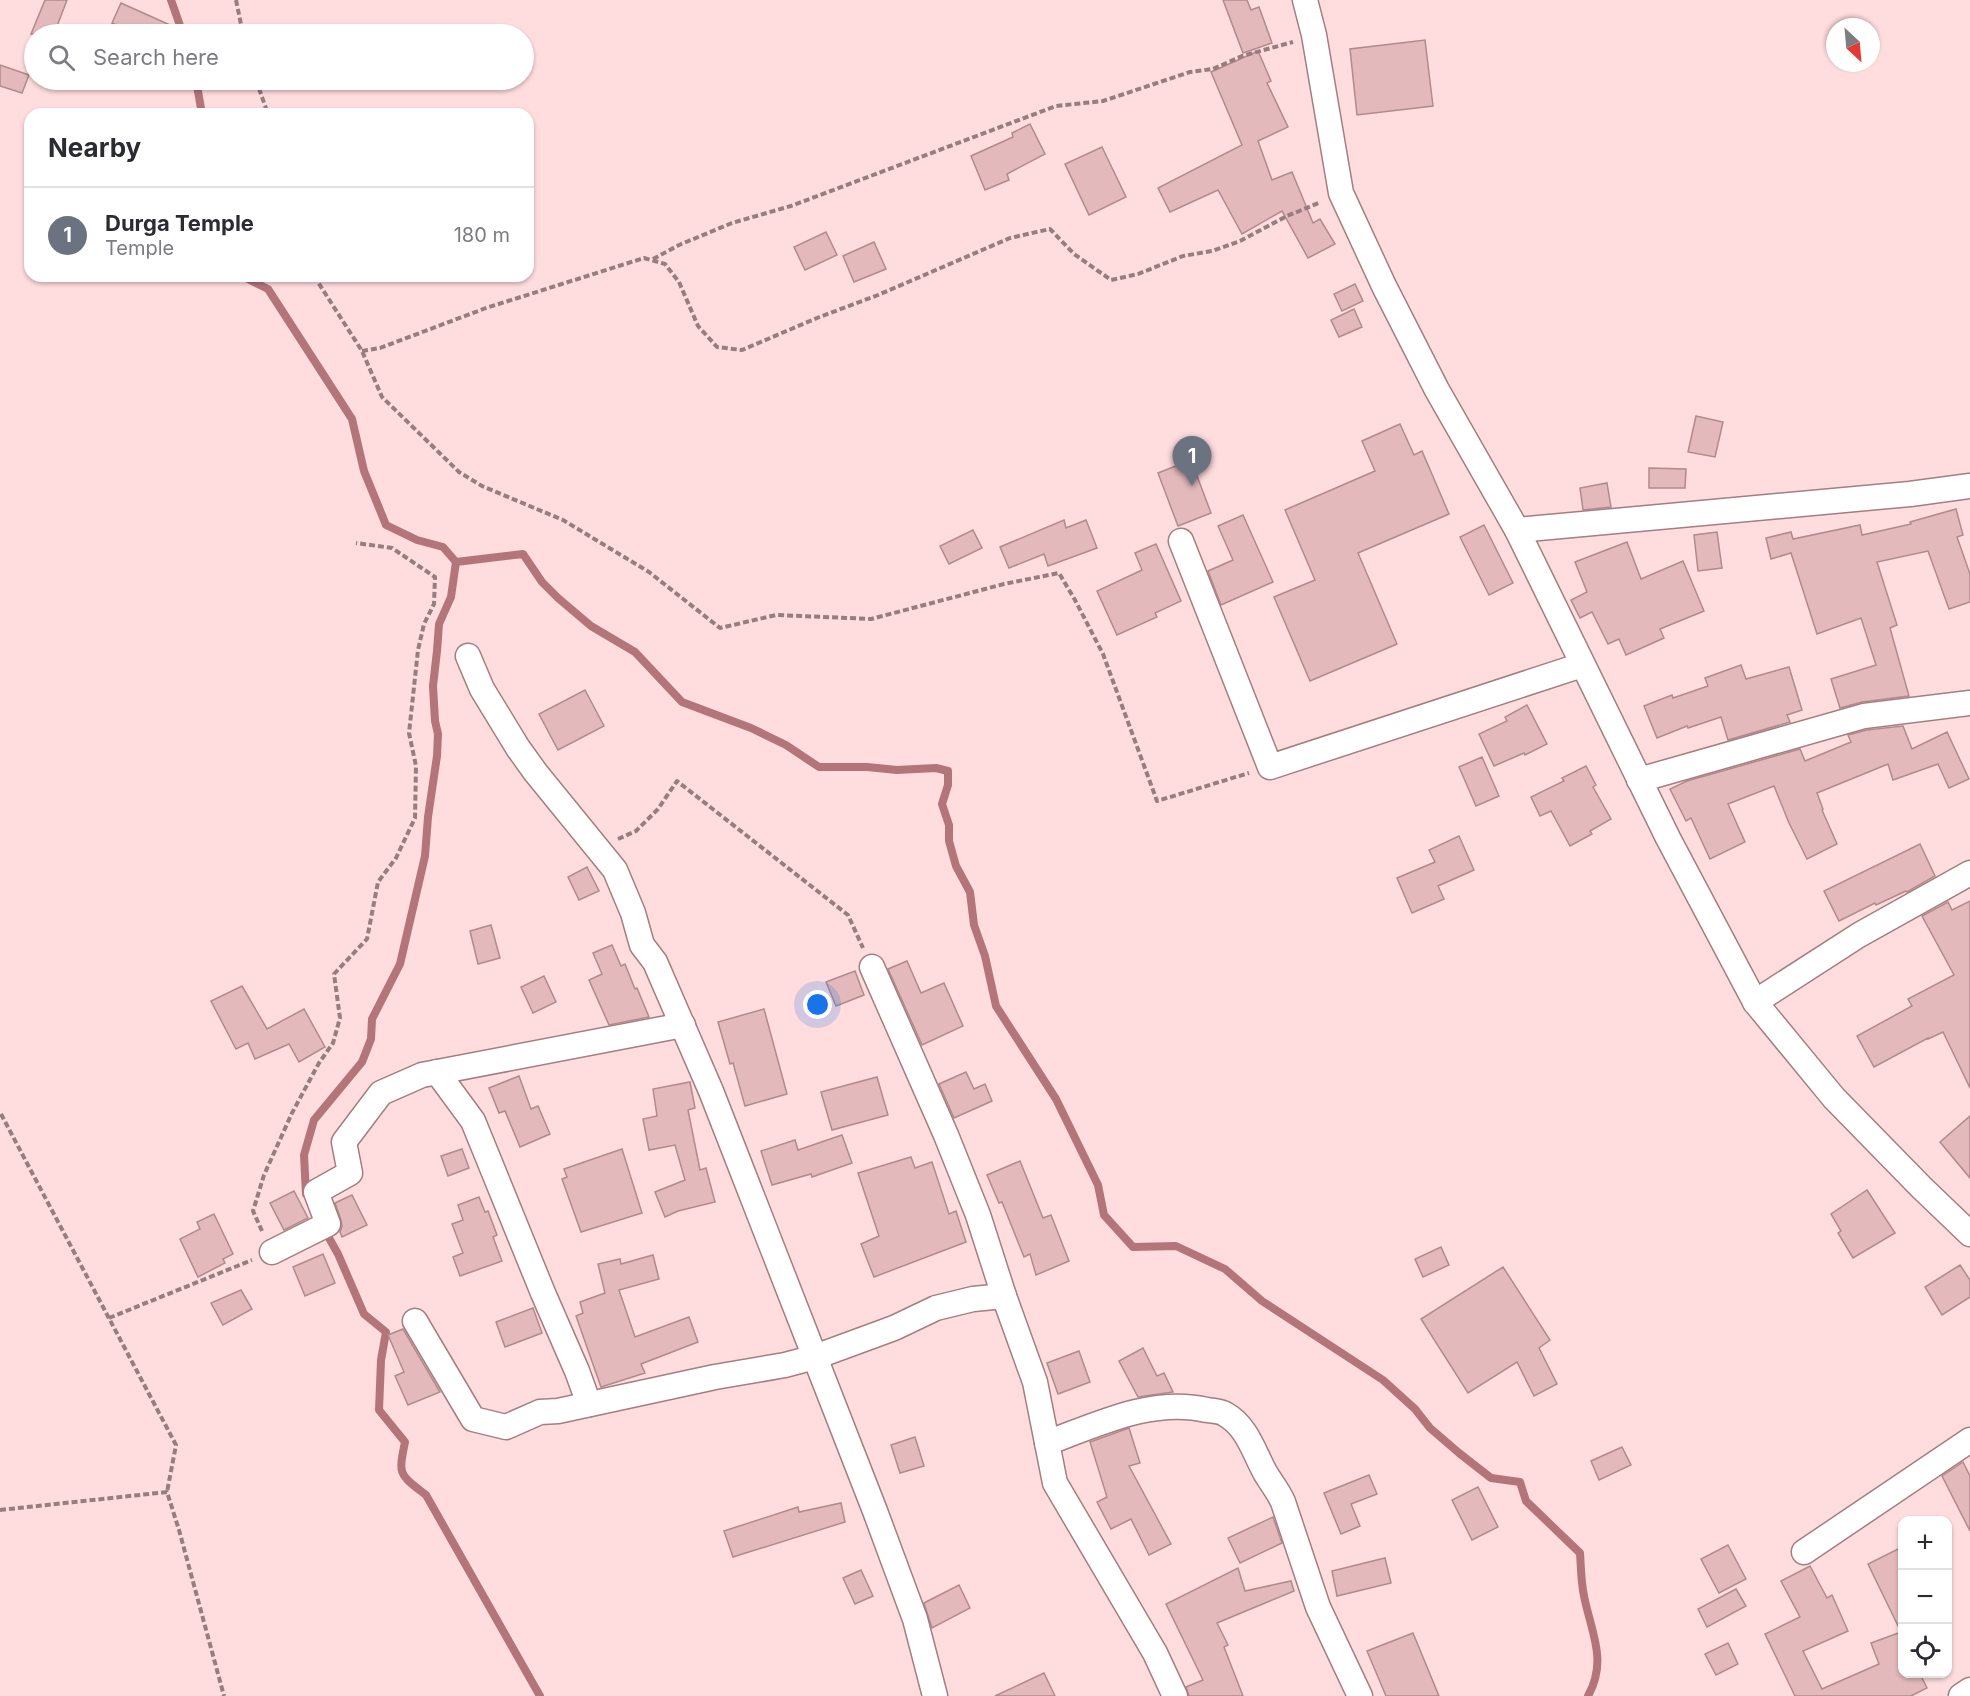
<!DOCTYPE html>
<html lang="en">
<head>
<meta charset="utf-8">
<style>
	body { margin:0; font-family:Inter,sans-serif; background:#f2f2f3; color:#2b2b33 }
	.controls { position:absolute; right:18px; bottom:18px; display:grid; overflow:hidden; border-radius:12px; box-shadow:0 2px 4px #0004 }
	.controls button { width:54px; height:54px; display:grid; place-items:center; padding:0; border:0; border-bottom:2px solid #e1e1e2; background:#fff; color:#2b2b33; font:30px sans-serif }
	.compass { position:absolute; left:1826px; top:18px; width:54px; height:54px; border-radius:50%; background:#fff; box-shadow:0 2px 4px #0004; rotate:154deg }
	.you { position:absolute; left:818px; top:1005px; width:21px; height:21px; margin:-15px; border:4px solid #fff; border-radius:50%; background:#1a73e8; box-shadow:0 0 0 9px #1a73e833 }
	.badge { display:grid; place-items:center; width:39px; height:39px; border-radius:50%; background:#db2777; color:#fff; font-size:20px; font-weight:700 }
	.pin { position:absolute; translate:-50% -50px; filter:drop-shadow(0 2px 3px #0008) }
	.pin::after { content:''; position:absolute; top:32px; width:21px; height:18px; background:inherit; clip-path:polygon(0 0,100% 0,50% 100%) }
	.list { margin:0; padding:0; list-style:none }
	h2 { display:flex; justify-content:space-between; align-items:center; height:78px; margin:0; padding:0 24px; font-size:26px }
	h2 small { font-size:20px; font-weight:400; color:#7c7c81 }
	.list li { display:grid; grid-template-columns:39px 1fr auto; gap:18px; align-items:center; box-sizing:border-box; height:96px; padding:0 24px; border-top:2px solid #e1e1e2 }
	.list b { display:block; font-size:22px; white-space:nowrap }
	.list p { margin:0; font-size:20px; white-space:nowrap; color:#7c7c81 }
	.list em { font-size:20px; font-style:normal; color:#7c7c81 }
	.icon { flex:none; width:33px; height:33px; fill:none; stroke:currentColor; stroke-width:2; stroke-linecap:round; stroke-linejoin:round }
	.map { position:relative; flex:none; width:1970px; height:1696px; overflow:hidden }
	.search { position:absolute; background:#fff; box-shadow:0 2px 4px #0004; left:24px; top:24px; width:510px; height:66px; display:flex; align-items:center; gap:15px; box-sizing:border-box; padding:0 21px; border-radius:33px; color:#7c7c81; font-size:22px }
	.panel { position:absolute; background:#fff; box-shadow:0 2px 4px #0004; left:24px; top:108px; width:510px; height:174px; border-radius:18px }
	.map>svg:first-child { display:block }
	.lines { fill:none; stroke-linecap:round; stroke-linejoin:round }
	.stream { stroke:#b3757a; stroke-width:8 }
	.building { fill:#e3b9bc; stroke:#b18a8c; stroke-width:1.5 }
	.minor-casing { stroke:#a47e80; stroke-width:27 }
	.path { stroke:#967d7e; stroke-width:4; stroke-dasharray:6 3; stroke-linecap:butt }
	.minor { stroke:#fff; stroke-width:24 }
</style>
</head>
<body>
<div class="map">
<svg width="1970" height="1696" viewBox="0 0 1970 1696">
	<rect width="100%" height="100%" fill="#ffdcde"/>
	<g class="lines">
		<g class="stream">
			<path d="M171 0 183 34"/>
			<path d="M196 80 202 114"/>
			<path d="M242 276 268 289 352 419 364 471 386 525 417 540 443 547 456 562 523 554 542 582 558 598 591 626 635 652 682 702 751 728 786 745 819 767H867L897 770 936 768 948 771V785L942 804 949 825V841L956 866 970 892 974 925 985 956 996 1006 1056 1099 1098 1185 1104 1215 1133 1247 1176 1246 1225 1269 1262 1301 1383 1380 1415 1409 1430 1428 1459 1453 1491 1478 1520 1482 1526 1501 1580 1553C1581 1567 1581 1582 1584 1596 1591 1632 1608 1660 1588 1696"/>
			<path d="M306 1194 304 1155 314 1120 362 1062 371 1039 372 1019 400 964 425 856 428 817 437 756 438 734 435 721 433 686 437 651 439 624 451 597 456 562"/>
			<path d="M324 1229 338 1254 364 1314 386 1332 381 1360 379 1410 405 1442C398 1476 399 1474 426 1495L540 1696"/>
		</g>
	</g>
	<g class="building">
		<path d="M45 0H67L54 34H31Z"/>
		<path d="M1223 0H1247L1251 10 1259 7 1272 43 1243 53Z"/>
		<path d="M121 3 190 34H137L112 23Z"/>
		<path d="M1425 40 1433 106 1357 115 1350 49Z"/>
		<path d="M1258 51 1271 81 1267 83 1288 127 1258 141 1272 180 1292 172 1313 223 1320 219 1335 244 1308 258 1282 211 1242 234 1218 190 1170 212 1158 188 1242 145 1211 72Z"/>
		<path d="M0 65 29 75 22 93 0 86Z"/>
		<path d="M1030 124 1045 154 1007 174 1009 180 985 190 971 156 1013 137 1012 133Z"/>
		<path d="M1102 147 1126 197 1089 215 1065 164Z"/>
		<path d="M826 232 837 255 805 270 794 247Z"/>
		<path d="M874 242 886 269 854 282 843 256Z"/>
		<path d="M1355 284 1363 301 1342 311 1334 294Z"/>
		<path d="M1354 309 1362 327 1339 337 1331 320Z"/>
		<path d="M1696 416 1723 422 1715 457 1688 452Z"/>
		<path d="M1400 424 1414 455 1422 451 1449 514 1358 553 1397 644 1310 681 1274 597 1315 580 1285 510 1375 471 1362 441Z"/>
		<path d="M1191 460 1211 513 1178 526 1158 473Z"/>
		<path d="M1649 468 1686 469 1685 488H1649Z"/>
		<path d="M1607 483 1611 507 1583 510 1580 488Z"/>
		<path d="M1956 509 1963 535 1957 537 1970 574V602L1949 609 1928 551 1877 562 1897 625 1890 628 1909 696 1862 702 1840 708 1831 679 1876 665 1861 618 1817 634 1791 553 1771 559 1766 538 1791 532 1793 539 1860 525 1862 535 1911 524 1910 522Z"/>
		<path d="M1243 515 1273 582 1221 605 1208 571 1233 560 1218 526Z"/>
		<path d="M1064 520 1066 528 1086 520 1097 548 1048 566 1044 554 1009 568 1000 547Z"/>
		<path d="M1484 525 1513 583 1489 595 1460 537Z"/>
		<path d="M973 530 982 548 949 564 940 546Z"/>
		<path d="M1717 532 1722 568 1698 571 1694 535Z"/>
		<path d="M1627 542 1641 579 1683 561 1704 611 1660 629 1664 638 1626 655 1619 639 1608 644 1592 612 1580 618 1571 600 1587 592 1575 562Z"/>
		<path d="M1156 544 1181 601 1155 613 1157 617 1117 635 1097 591 1142 570 1135 553Z"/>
		<path d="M1741 665 1746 679 1789 667 1802 710 1787 715 1790 722 1728 740 1721 717 1688 728 1687 726 1657 738 1644 706 1672 695 1673 698 1708 686 1705 678Z"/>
		<path d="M585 690 604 726 558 750 539 714Z"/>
		<path d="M1527 705 1547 744 1525 755 1524 753 1494 766 1479 734 1507 721 1505 717Z"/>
		<path d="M1903 726 1912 749 1947 732 1969 779 1949 788 1938 764 1893 780 1888 764 1817 793 1823 809 1822 810 1837 844 1807 859 1789 823 1774 786 1728 804 1745 842 1710 859 1691 818 1686 821 1670 789 1687 781 1800 749 1805 761 1851 742 1848 735 1867 730Z"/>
		<path d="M1482 757 1499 796 1476 806 1459 767Z"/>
		<path d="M1586 766 1596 785 1593 787 1611 819 1590 831 1592 834 1570 846 1551 811 1540 816 1531 797 1564 781 1562 778Z"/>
		<path d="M1459 836 1474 870 1438 886 1444 899 1412 913 1397 878 1435 862 1429 850Z"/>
		<path d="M1920 844 1935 876 1907 892 1906 891 1876 905 1875 903 1839 921 1824 891Z"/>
		<path d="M587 867 599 891 579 900 568 877Z"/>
		<path d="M1970 901V1088L1943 1032 1928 1039V1038L1874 1067 1857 1036 1912 1006 1908 999 1954 975 1922 916 1948 902 1952 910Z"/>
		<path d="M491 925 500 958 478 964 470 931Z"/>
		<path d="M612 945 621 966 625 964 635 989 637 988 649 1017 609 1025 589 980 602 974 593 953Z"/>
		<path d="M907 961 921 993 944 983 963 1026 922 1045 888 969Z"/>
		<path d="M855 971 864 995 836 1006 826 982Z"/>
		<path d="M544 976 556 1002 533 1013 521 987Z"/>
		<path d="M242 986 267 1029 304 1009 325 1047 299 1062 289 1044 255 1059 248 1043 236 1049 211 1001Z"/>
		<path d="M764 1009 787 1094 745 1106 733 1063 730 1064 718 1022Z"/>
		<path d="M966 1072 974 1089 985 1084 992 1101 954 1118 939 1084Z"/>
		<path d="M519 1076 531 1109 538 1106 550 1134 520 1147 505 1111 499 1113 489 1088Z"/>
		<path d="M877 1077 888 1115 832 1130 821 1092Z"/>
		<path d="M690 1082 695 1108 688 1110 700 1170 706 1168 715 1202 678 1211 665 1217 655 1192 685 1180 675 1145 649 1150 643 1119 657 1116 653 1089Z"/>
		<path d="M1970 1116V1178L1940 1142Z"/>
		<path d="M842 1135 852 1163 812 1177 811 1174 772 1185 761 1151 795 1140 798 1150Z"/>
		<path d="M462 1149 469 1168 448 1176 441 1156Z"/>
		<path d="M622 1149 642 1213 581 1232 562 1179 567 1177 564 1169Z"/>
		<path d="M911 1157 915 1168 932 1162 949 1214 956 1211 966 1242 874 1277 861 1244 879 1236 858 1173Z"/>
		<path d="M1020 1161 1043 1218 1051 1215 1069 1261 1036 1275 1030 1254 1024 1257 1002 1202 999 1203 987 1175Z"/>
		<path d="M1867 1190 1895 1233 1853 1258 1838 1233 1841 1231 1831 1214Z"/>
		<path d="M294 1191 308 1218 284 1230 270 1203Z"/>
		<path d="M352 1195 367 1225 342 1237 340 1232 342 1226 341 1220 335 1203Z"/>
		<path d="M479 1197 485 1212 488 1211 497 1235 493 1237 502 1261 460 1276 453 1257 463 1253 452 1224 463 1220 458 1205Z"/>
		<path d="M214 1214 233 1254 223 1259 225 1263 198 1277 180 1239 200 1229 197 1222Z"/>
		<path d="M1441 1247 1449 1265 1423 1277 1415 1259Z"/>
		<path d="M323 1254 335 1283 305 1296 293 1267Z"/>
		<path d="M653 1255 659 1279 619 1290 635 1337 689 1317 698 1342 641 1364 645 1373 601 1387 576 1316 583 1313 580 1302 605 1293 598 1264 620 1259 621 1264Z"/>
		<path d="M1960 1265 1970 1280V1297L1942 1315 1925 1287Z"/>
		<path d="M1503 1267 1550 1340 1539 1348 1557 1384 1534 1396 1517 1362 1468 1393 1421 1319Z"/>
		<path d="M241 1290 252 1309 223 1325 211 1303Z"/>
		<path d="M533 1308 542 1333 505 1347 496 1322Z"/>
		<path d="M403 1329 440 1392 408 1405 395 1376 404 1372 388 1335Z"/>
		<path d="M1143 1348 1157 1376 1164 1373 1173 1392 1138 1397 1119 1361Z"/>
		<path d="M1079 1351 1090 1382 1058 1394 1047 1363Z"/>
		<path d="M1129 1428 1140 1463 1129 1466 1171 1544 1149 1555 1131 1519 1111 1529 1097 1502 1107 1497 1090 1442Z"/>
		<path d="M915 1437 924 1466 900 1473 891 1445Z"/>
		<path d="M1622 1447 1631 1465 1599 1480 1591 1461Z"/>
		<path d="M1963 1462 1970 1476V1531L1942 1476Z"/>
		<path d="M1369 1475 1377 1494 1351 1504 1360 1526 1341 1534 1324 1493Z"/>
		<path d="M1478 1487 1498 1527 1472 1540 1452 1500Z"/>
		<path d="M841 1503 845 1522 733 1557 724 1531 798 1507 799 1512Z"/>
		<path d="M1273 1517 1282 1543 1240 1563 1228 1538Z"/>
		<path d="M1728 1545 1746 1579 1719 1593 1701 1559Z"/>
		<path d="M1902 1547V1674H1920L1927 1688 1911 1696H1795L1765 1634 1800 1617 1781 1581 1810 1566 1827 1598 1832 1595 1848 1631 1803 1651 1822 1689 1879 1664 1871 1643 1901 1632 1868 1564Z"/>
		<path d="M1385 1558 1391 1583 1337 1596 1332 1571Z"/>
		<path d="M1238 1568 1245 1591 1291 1581 1294 1591 1217 1623 1228 1645 1224 1647 1243 1696H1189L1186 1687 1203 1680 1166 1604Z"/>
		<path d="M861 1570 873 1596 855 1604 843 1578Z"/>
		<path d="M959 1585 970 1608 932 1628 924 1603Z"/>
		<path d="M1736 1589 1746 1606 1707 1627 1698 1609Z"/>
		<path d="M1413 1633 1439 1696H1386L1367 1651Z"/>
		<path d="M1728 1643 1738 1664 1716 1675 1705 1654Z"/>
		<path d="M1044 1673 1055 1696H995Z"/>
	</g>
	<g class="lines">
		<g class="minor-casing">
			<g id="minor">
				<path d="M1305 0 1314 35 1341 193 1384 286 1437 390 1517 530 1668 838 1755 1002 1834 1098 1921 1187 1970 1234"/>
				<path d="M1517 530 1910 494 1970 486"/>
				<path d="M1181 541 1270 767 1582 665"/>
				<path d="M468 656 482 689 518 748 536 773 615 870 633 913 642 945 655 962 711 1091 875 1511 915 1619 935 1696"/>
				<path d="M1639 780 1864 716 1970 703"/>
				<path d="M872 967 946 1135 978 1215 1004 1296 1035 1382 1055 1483 1155 1653 1175 1696"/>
				<path d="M1755 1002 1859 935 1970 873"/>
				<path d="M437 1072 473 1121 543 1293 577 1371 589 1404"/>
				<path d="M272 1252 328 1224 316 1192 350 1173 344 1142 381 1093 422 1075 683 1025"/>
				<path d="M415 1321 473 1419 506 1427 540 1412 558 1411 715 1377 785 1365 815 1357 894 1328 936 1308 973 1299 1004 1296"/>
				<path d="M1047 1443C1098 1424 1153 1397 1207 1410 1213 1411 1221 1411 1225 1414 1248 1427 1254 1453 1266 1474 1272 1484 1278 1491 1283 1502L1318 1607 1360 1696"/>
				<path d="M1804 1552 1970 1440"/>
				<path d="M1961 1696 1970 1690"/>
			</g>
		</g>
		<g class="path">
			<path d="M236 0 243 34"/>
			<path d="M256 80 268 114"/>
			<path d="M653 259 679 245 732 223 791 206 1056 106 1103 101 1190 72 1213 69 1242 56 1293 42"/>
			<path d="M314 276 362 351 382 397 459 472 482 486 563 520 649 572 720 628 776 615 871 619 1004 584 1059 573 1075 600 1103 654 1157 801 1249 773"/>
			<path d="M362 351 380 348 486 308 644 258 665 264 679 282 698 326 717 347 742 350 817 318 878 295 1010 238 1050 229 1074 254 1111 280 1138 274 1183 256 1212 251 1240 241 1287 216 1321 202"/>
			<path d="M618 839 636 831 658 809 677 781 848 915 863 948"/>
			<path d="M1 1114 176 1445 167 1492"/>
			<path d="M262 1231 253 1211 264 1175 292 1113 319 1063 333 1043 340 1018 334 974 367 939 378 882 396 858 415 818 416 766 409 733 418 650 424 624 434 604 435 577 392 548 356 543"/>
			<path d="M109 1318 252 1260"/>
			<path d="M0 1510 167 1492 179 1530 224 1696"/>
		</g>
		<use href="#minor" class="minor"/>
	</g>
</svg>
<div class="controls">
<button>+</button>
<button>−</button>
<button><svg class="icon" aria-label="locate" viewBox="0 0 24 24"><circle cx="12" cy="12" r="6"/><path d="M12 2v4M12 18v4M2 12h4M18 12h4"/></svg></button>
</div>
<svg class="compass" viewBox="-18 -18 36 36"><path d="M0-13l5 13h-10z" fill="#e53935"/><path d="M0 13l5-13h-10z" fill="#7c7c81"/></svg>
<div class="you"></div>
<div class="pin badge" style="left:1192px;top:486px;background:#6b7280">1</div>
<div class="search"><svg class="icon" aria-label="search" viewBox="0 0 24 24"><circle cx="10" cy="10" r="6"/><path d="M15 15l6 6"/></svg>Search here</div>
<section class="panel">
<h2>Nearby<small></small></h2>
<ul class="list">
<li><span class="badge" style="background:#6b7280">1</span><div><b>Durga Temple</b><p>Temple</p></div><em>180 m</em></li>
</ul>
</section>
</div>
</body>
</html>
